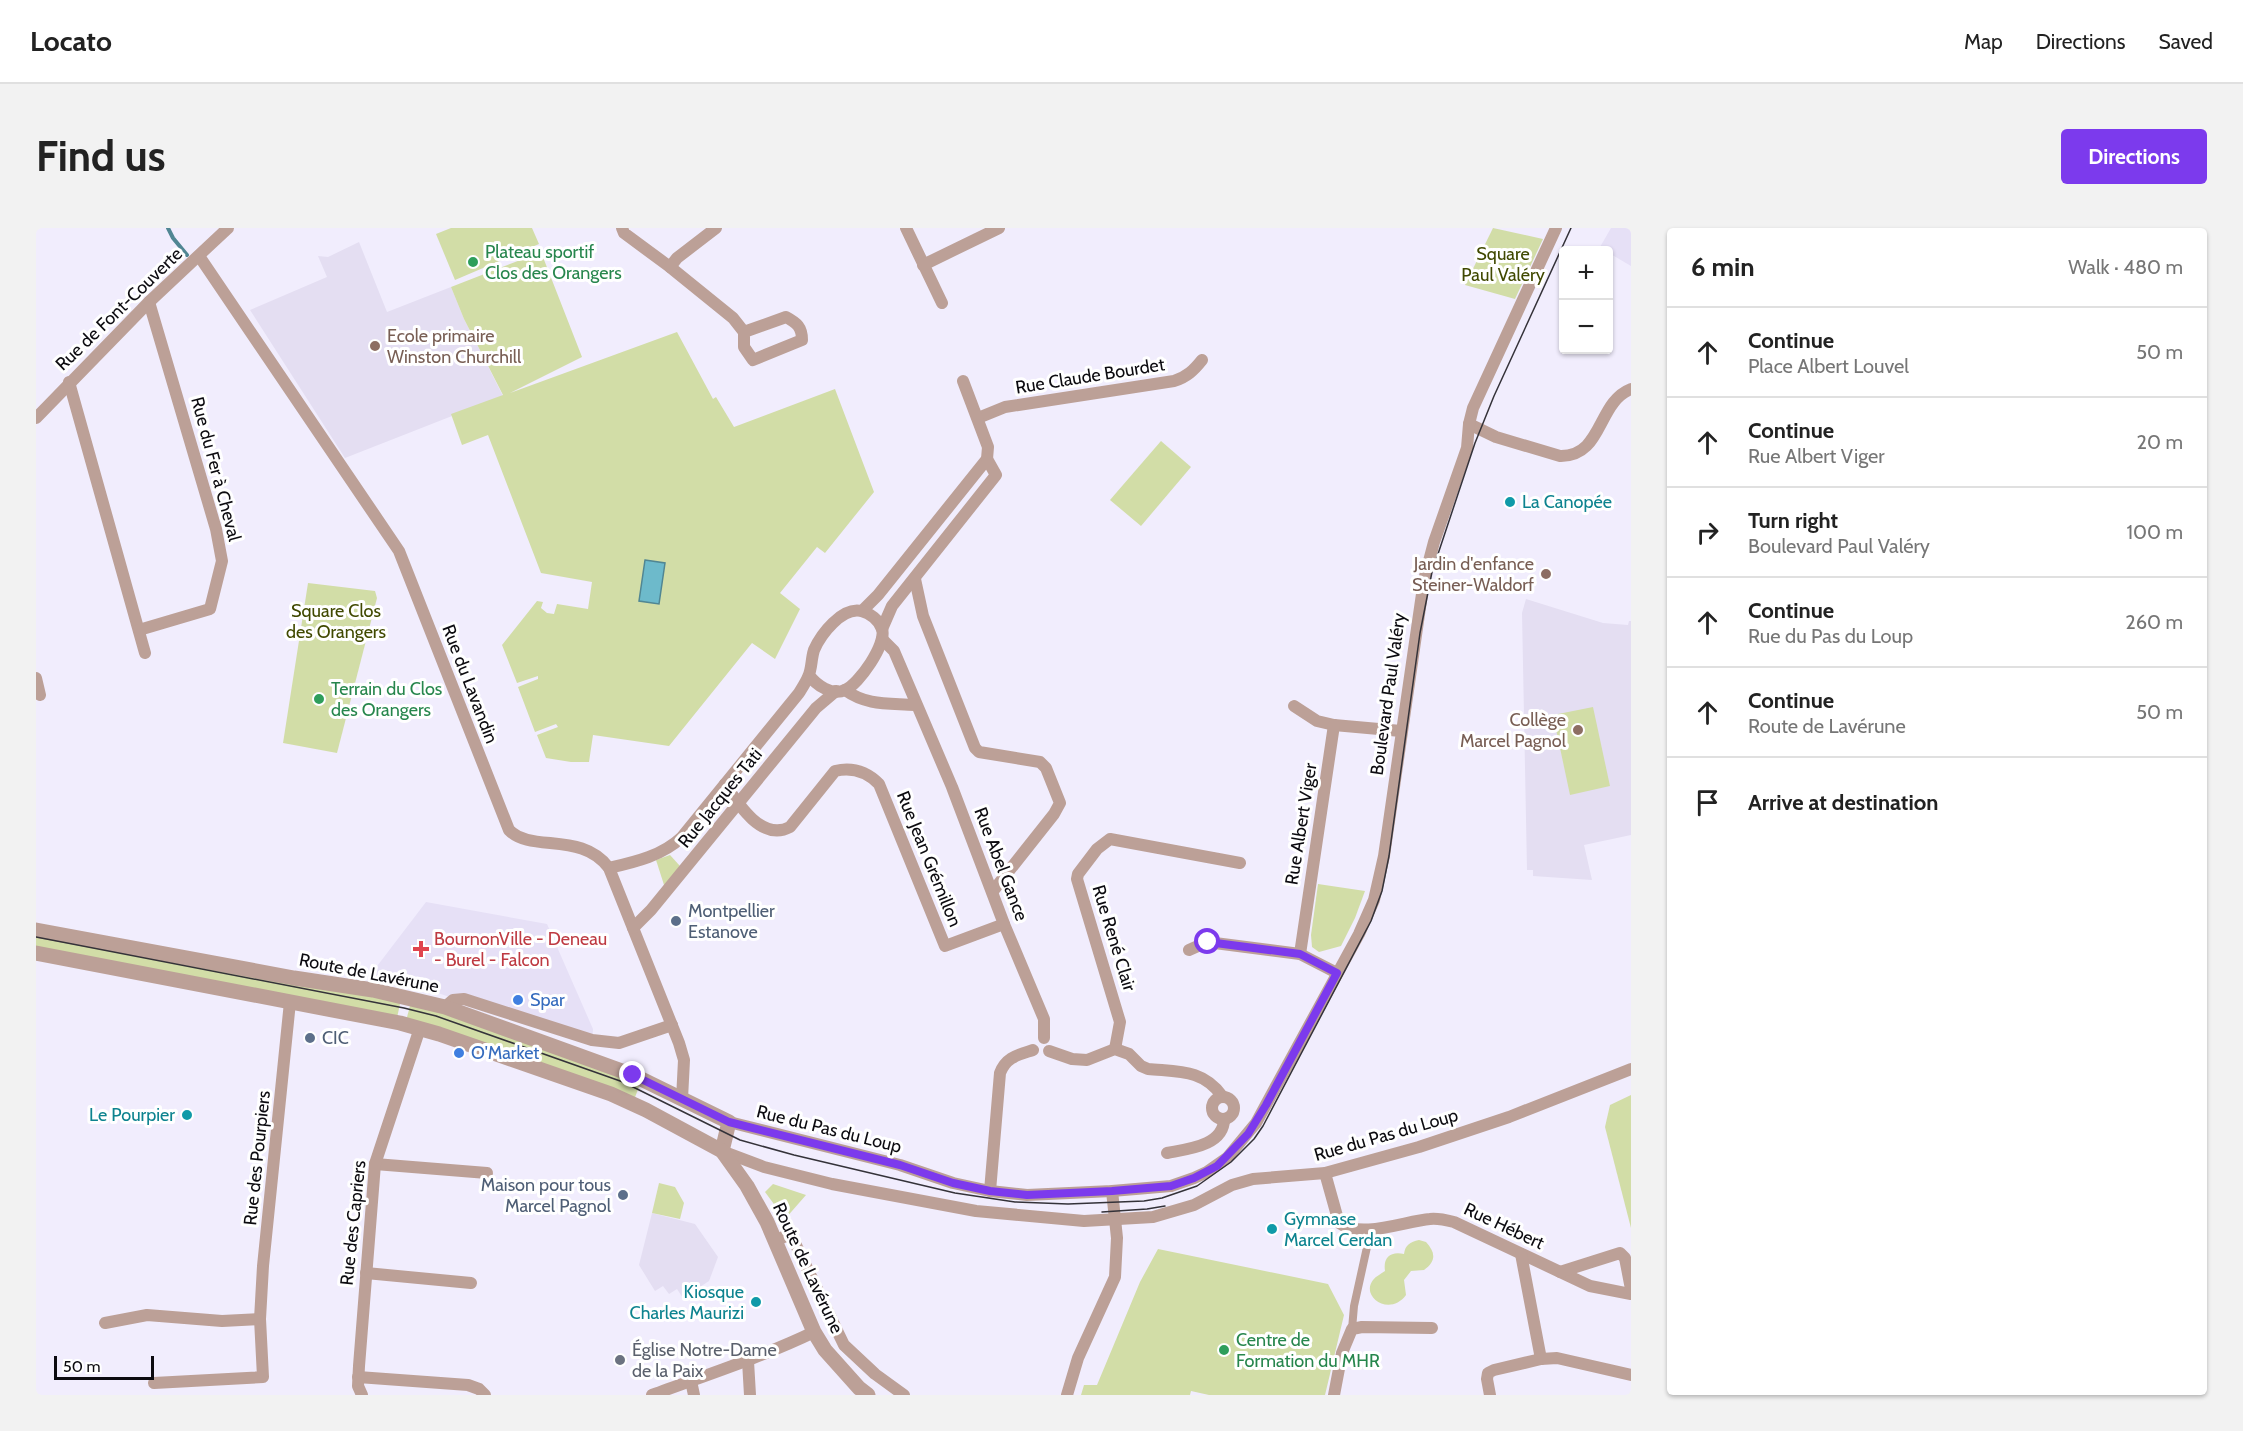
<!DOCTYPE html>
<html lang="en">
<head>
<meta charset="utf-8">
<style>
	body { margin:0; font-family:Cabin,sans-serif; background:#f2f2f2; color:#222 }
	.controls { position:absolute; right:18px; top:18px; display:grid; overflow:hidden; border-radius:6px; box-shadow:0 2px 4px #0004 }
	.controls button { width:54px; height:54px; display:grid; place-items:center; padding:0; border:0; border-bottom:2px solid #e0e0e0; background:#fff; color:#222; font:30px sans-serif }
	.scale { position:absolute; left:18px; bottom:15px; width:100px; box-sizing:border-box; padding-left:6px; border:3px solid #0c0b10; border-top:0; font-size:16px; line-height:21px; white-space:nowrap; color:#0c0b10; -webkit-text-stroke:4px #fff; paint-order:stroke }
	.stop { position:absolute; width:18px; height:18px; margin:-14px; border:4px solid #7c3aed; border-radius:50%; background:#fff }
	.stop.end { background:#7c3aed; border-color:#fff; box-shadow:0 2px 6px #0008 }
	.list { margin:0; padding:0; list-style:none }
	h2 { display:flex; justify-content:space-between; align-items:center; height:78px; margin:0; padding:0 24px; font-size:26px }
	h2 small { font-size:20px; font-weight:400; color:#767676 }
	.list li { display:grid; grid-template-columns:39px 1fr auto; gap:18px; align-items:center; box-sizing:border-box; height:90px; padding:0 24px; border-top:2px solid #e0e0e0 }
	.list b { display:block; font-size:22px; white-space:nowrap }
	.list p { margin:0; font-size:20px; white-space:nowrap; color:#767676 }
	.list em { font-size:20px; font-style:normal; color:#767676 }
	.icon { flex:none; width:33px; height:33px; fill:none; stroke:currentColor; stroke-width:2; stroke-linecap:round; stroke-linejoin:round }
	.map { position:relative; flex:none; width:1595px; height:1167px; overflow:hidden; border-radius:6px }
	header { display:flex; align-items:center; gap:36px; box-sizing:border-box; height:84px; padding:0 30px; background:#fff; border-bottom:2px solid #e0e0e0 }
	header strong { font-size:28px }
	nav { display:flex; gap:33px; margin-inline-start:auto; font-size:21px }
	.intro { display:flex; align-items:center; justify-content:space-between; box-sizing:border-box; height:144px; padding:0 36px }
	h1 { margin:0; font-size:42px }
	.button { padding:15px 27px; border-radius:6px; background:#7c3aed; color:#fff; font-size:21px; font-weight:700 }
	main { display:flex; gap:36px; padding:0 36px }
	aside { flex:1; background:#fff; border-radius:6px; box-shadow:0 2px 4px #0004 }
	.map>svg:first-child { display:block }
	.built { fill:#e6e0f6 }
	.education { fill:#e4def2 }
	.green { fill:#d2dda7 }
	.water { fill:#6dbacb; stroke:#508693; stroke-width:1.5 }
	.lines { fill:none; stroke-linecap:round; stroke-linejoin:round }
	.stream { stroke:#508693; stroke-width:4 }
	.pedestrian { stroke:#bca097; stroke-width:8 }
	.minor { stroke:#bca097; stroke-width:12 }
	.tertiary { stroke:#bca097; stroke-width:15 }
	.tram { stroke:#343239; stroke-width:1.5 }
	.route { stroke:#7c3aed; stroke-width:8 }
	.leisure-dot { fill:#2e9e5b; stroke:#fff; stroke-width:2 }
	.education-dot { fill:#8d6e63; stroke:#fff; stroke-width:2 }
	.culture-dot { fill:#0f9aa8; stroke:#fff; stroke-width:2 }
	.service-dot { fill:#5c6f8a; stroke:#fff; stroke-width:2 }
	.health-dot { fill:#e0444e; stroke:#fff; stroke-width:2 }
	.shop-dot { fill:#3f7fe0; stroke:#fff; stroke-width:2 }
	.worship-dot { fill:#6b7280; stroke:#fff; stroke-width:2 }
	.labels { text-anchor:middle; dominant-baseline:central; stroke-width:6; stroke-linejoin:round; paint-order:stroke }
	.leisure-label { font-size:18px; fill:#27864d; stroke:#fff; text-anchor:start }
	.park-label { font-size:18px; fill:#404901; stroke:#fff }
	.street-label { font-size:18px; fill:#0c0b10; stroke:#fff }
	.education-label { font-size:18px; fill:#785e54; stroke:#fff; text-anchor:end }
	.culture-label { font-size:18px; fill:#0d838f; stroke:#fff; text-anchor:start }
	.service-label { font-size:18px; fill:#4e5e75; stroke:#fff; text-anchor:start }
	.health-label { font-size:18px; fill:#be3a42; stroke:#fff; text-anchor:start }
	.shop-label { font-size:18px; fill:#366cbe; stroke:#fff; text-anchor:start }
	.worship-label { font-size:18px; fill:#5b616d; stroke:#fff; text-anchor:start }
</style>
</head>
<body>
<header>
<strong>Locato</strong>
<nav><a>Map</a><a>Directions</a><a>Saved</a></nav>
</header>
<div class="intro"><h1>Find us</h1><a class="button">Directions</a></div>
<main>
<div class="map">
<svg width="1595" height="1167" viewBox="0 0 1595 1167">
	<rect width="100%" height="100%" fill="#f1edfd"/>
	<g class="built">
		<path d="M1575 0H1595V38L1573 25 1572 22 1564 19Z"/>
		<path d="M390 674 511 696 557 801 556 818 402 765 354 752 332 750Z"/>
	</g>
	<g class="education">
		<path d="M323 14 351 84 415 59 428 91 467 168 309 230 214 82 291 49 282 28 292 29Z"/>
		<path d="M1490 371 1567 395 1592 397 1593 393H1595V607L1548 617 1556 652 1497 648V642H1491L1486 385Z"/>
		<path d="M616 985 659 996 682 1029 673 1053 647 1070 641 1061 633 1066 627 1058 619 1063 603 1037Z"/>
	</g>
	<g class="green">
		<path d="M415 0H496L503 16 419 52 400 6Z"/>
		<path d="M1457 0 1507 11 1479 71 1429 57Z"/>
		<path d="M505 24 546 129 474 165 641 104 677 171 680 169 698 199 799 161 838 264 789 325 781 319 744 365 764 381 739 431 716 415 633 518 557 507 553 534H535L510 530 501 507 522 499 520 496 499 504 482 459 502 451V448L481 455 466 417 501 373 507 374 505 380 511 385 518 386 521 376 552 381 556 354 505 345 452 207 426 217 415 186 467 167 428 91 415 59Z"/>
		<path d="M1125 213 1155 239 1105 298 1074 272Z"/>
		<path d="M272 355 339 363 341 370 301 525 247 515Z"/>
		<path d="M1557 479 1574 558 1534 567 1517 487Z"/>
		<path d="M634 627 644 638 629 660 620 632Z"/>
		<path d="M1282 656 1329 663 1319 690 1305 718 1283 724 1276 719 1275 707Z"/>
		<path d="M0 704 365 771 361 790 0 721Z"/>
		<path d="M375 774 604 856 598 872 370 793Z"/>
		<path d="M1595 867V1000L1569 899 1574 877Z"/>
		<path d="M623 955 639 959 648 975 644 991 616 985Z"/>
		<path d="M737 956 770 967 749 991 729 964Z"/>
		<path d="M1383 1012 1390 1014C1400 1025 1400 1033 1388 1042L1375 1043 1368 1052 1370 1067C1354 1089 1324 1069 1337 1052 1340 1048 1345 1046 1349 1043 1347 1030 1354 1023 1368 1026 1369 1017 1374 1014 1383 1012Z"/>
		<path d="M1122 1021 1292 1056 1308 1087 1289 1167H1173L1155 1163 1154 1167H1045L1048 1157H1061L1104 1054Z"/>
	</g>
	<path class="water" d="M609 332 629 335 623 376 603 373Z"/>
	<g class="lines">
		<path class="stream" d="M132 0 137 10 151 27"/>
		<path class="pedestrian" d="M1316 1101 1318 1078 1335 1001"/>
		<g class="minor">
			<path d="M586 0 588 5 634 39 697 90 708 104V119L717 132 766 112C766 99 761 95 750 89L708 104"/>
			<path d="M870 0 906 75"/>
			<path d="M163 28 363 323 473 602C495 625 546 603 573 640L643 815 648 832 646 871"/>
			<path d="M887 37 963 0"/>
			<path d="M634 39 641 30 680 0"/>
			<path d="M33 154 109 425"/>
			<path d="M0 190 113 74 192 0"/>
			<path d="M942 190 969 179 1138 153C1151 149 1158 142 1166 132"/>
			<path d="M1433 196 1460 209 1524 228C1567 229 1561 174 1595 161"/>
			<path d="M879 351 887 388 939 520 943 524 1004 534 1010 540 1024 575 1018 586 957 663"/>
			<path d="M826 383 842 367 951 231 952 219 927 153"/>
			<path d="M846 401 856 378 960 247 951 231"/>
			<path d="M103 402 174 381 186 333 180 301 113 74"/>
			<path d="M846 411 858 423 916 559 968 696 1008 791V810"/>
			<path d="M0 450 4 467"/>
			<path d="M809 462C831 478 853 475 879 477"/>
			<path d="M1258 478 1281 493 1298 497 1365 503"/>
			<path d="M689 556C702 576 726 614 754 599L799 543C816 539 831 544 843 556L909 718 968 696"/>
			<path d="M573 640C599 634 626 628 646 609L763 465C766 460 770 454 772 449 776 441 775 431 778 422 785 406 806 379 825 383 834 385 843 392 846 401 851 416 823 456 809 462 796 468 780 457 773 447"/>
			<path d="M597 700 615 682 780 480 800 463"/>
			<path d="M1153 722 1171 714 1264 726 1301 745"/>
			<path d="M1264 726 1298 497"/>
			<path d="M409 779 417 772 428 771 556 812 583 815 636 797"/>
			<path d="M1079 821 1084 794 1041 651 1042 646 1061 621 1074 611 1204 635"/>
			<path d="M1013 823 1036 831 1051 832 1079 821 1093 826 1105 838 1112 841C1142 844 1167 841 1186 868"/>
			<circle cx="1187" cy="880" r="11"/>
			<path d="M693 894 864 937 917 955 954 963 991 967 1076 963 1135 958 1158 950 1171 944 1191 930 1220 895 1323 706 1338 672 1348 628 1388 352 1398 314 1431 220 1433 196 1437 180 1520 0"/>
			<path d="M686 923 728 939 796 956 940 983 1048 993 1117 989 1158 977 1196 957 1217 951 1289 945 1383 919 1473 889 1595 841"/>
			<path d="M1131 925C1151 921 1188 918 1188 891"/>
			<path d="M339 936 451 945"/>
			<path d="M1289 945 1303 995C1325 1011 1369 993 1394 991 1402 990 1410 992 1418 994L1554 1058 1595 1066"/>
			<path d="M954 963 964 845C970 829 982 827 997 822"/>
			<path d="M740 1013 749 1008 757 1011 808 1117 839 1146 868 1167"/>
			<path d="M1485 1026 1505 1131"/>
			<path d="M1524 1044 1584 1025 1589 1030 1595 1061"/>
			<path d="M330 1045 435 1055"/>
			<path d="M69 1095 111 1087 186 1093 224 1091"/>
			<path d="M712 1133 714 1167"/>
			<path d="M322 1149 432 1157 443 1161 449 1167"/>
			<path d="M655 1153 658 1167"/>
			<path d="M118 1155 227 1149 224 1091 227 1038 254 774"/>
			<path d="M326 1167 322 1158 323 1138 339 936 384 800"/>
			<path d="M616 1167C670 1147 726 1129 778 1104"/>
			<path d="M1031 1167 1042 1130 1079 1049 1081 1010 1076 963"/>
			<path d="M1298 1167 1306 1125 1316 1101 1326 1099 1396 1100"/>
			<path d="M1454 1167 1451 1151 1452 1145 1458 1142 1505 1131 1521 1130 1595 1147"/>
		</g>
		<g class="tertiary">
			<path d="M0 702 258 750 337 762 409 779 597 847 693 894 686 923"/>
			<path d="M0 725 364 795 403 806 575 866 610 882 686 923 711 958 731 994 778 1104 789 1122 823 1160 832 1167"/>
		</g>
		<g class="tram">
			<path d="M0 709 368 780 400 788 587 854 704 912 758 927 919 965 979 974 1032 976 1108 973 1126 970 1161 958 1195 934 1218 911 1227 898 1335 693 1346 663 1353 628 1384 405 1396 344 1439 215 1458 168 1535 0"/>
			<path d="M1066 984 1111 981 1129 978"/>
		</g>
	</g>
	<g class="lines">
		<path class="route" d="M597 847 693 894 864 937 917 955 954 963 991 967 1076 963 1135 958 1158 950 1181 938 1212 906 1230 877 1301 745 1264 726 1172 714"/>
	</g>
	<g class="leisure-dot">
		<circle cx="437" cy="34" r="6"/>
		<circle cx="283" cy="471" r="6"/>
		<circle cx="1188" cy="1122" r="6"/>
	</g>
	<g class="education-dot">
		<circle cx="339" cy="118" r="6"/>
		<circle cx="1510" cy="346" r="6"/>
		<circle cx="1542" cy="502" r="6"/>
	</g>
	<g class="culture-dot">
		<circle cx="1474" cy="274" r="6"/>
		<circle cx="151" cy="887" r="6"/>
		<circle cx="1236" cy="1001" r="6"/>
		<circle cx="720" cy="1074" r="6"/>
	</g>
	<g class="service-dot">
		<circle cx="640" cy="693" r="6"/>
		<circle cx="274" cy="810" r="6"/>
		<circle cx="587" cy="967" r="6"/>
	</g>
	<path class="health-dot" d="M382 712h6v6h6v6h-6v6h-6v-6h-6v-6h6z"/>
	<g class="shop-dot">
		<circle cx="482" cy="772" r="6"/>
		<circle cx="423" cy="825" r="6"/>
	</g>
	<circle class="worship-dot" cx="584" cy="1132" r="6"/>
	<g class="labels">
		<g class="leisure-label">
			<text x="449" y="24">Plateau sportif<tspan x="449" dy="21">Clos des Orangers</tspan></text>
			<text x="295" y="461">Terrain du Clos<tspan x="295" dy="21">des Orangers</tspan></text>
			<text x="1200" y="1112">Centre de<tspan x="1200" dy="21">Formation du MHR</tspan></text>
		</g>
		<g class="park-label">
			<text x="1467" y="26">Square<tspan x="1467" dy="21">Paul Valéry</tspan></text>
			<text x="300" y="383">Square Clos<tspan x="300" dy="21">des Orangers</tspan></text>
		</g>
		<g class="street-label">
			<text transform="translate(83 81) rotate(-44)">Rue de Font-Couverte</text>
			<text transform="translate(1054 148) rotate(-9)">Rue Claude Bourdet</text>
			<text transform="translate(180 241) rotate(75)">Rue du Fer à Cheval</text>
			<text transform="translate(434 456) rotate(69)">Rue du Lavandin</text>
			<text transform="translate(1352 466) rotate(-82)">Boulevard Paul Valéry</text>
			<text transform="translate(684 570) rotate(-51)">Rue Jacques Tati</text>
			<text transform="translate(1265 596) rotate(-81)">Rue Albert Viger</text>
			<text transform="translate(893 631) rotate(68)">Rue Jean Grémillon</text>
			<text transform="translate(965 636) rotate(69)">Rue Abel Gance</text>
			<text transform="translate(1078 710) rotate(73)">Rue René Clair</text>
			<text transform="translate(333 745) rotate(11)">Route de Lavérune</text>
			<text transform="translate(793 901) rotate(14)">Rue du Pas du Loup</text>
			<text transform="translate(1350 907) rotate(-16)">Rue du Pas du Loup</text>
			<text transform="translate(221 930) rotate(-84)">Rue des Pourpiers</text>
			<text transform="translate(317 995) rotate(-84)">Rue des Capriers</text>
			<text transform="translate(1468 998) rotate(25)">Rue Hébert</text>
			<text transform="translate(772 1040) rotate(65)">Route de Lavérune</text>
		</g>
		<g class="education-label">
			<text x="351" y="108" text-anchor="start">Ecole primaire<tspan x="351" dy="21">Winston Churchill</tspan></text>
			<text x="1498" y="336">Jardin d'enfance<tspan x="1498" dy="21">Steiner-Waldorf</tspan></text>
			<text x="1530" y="492">Collège<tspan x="1530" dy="21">Marcel Pagnol</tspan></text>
		</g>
		<g class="culture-label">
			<text x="1486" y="274">La Canopée</text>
			<text x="139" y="887" text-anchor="end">Le Pourpier</text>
			<text x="1248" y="991">Gymnase<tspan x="1248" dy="21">Marcel Cerdan</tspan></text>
			<text x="708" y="1064" text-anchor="end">Kiosque<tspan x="708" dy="21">Charles Maurizi</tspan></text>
		</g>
		<g class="service-label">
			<text x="652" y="683">Montpellier<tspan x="652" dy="21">Estanove</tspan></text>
			<text x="286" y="810">CIC</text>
			<text x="575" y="957" text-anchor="end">Maison pour tous<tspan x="575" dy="21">Marcel Pagnol</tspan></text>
		</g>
		<g class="health-label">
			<text x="398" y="711">BournonVille - Deneau<tspan x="398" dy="21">- Burel - Falcon</tspan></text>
		</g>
		<g class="shop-label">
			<text x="494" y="772">Spar</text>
			<text x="435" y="825">O'Market</text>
		</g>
		<g class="worship-label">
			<text x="596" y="1122">Église Notre-Dame<tspan x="596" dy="21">de la Paix</tspan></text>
		</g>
	</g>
</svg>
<div class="controls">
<button>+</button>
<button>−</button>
</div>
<div class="scale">50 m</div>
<div class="stop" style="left:1172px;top:714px"></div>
<div class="stop end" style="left:597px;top:847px"></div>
</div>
<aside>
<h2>6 min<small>Walk · 480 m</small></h2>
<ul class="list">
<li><svg class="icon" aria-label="ahead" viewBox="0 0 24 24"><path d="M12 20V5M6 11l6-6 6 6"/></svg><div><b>Continue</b><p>Place Albert Louvel</p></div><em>50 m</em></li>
<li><svg class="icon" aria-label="ahead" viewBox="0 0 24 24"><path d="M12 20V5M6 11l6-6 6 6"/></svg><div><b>Continue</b><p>Rue Albert Viger</p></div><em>20 m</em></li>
<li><svg class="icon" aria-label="right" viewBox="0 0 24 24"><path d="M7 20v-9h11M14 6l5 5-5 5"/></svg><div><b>Turn right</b><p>Boulevard Paul Valéry</p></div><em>100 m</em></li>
<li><svg class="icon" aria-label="ahead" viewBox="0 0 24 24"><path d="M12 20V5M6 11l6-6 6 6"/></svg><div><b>Continue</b><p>Rue du Pas du Loup</p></div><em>260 m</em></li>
<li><svg class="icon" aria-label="ahead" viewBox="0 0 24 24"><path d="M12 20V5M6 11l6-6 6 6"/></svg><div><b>Continue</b><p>Route de Lavérune</p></div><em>50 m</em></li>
<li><svg class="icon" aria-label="arrive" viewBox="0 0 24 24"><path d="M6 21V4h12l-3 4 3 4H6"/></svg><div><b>Arrive at destination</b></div></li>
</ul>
</aside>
</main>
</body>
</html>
